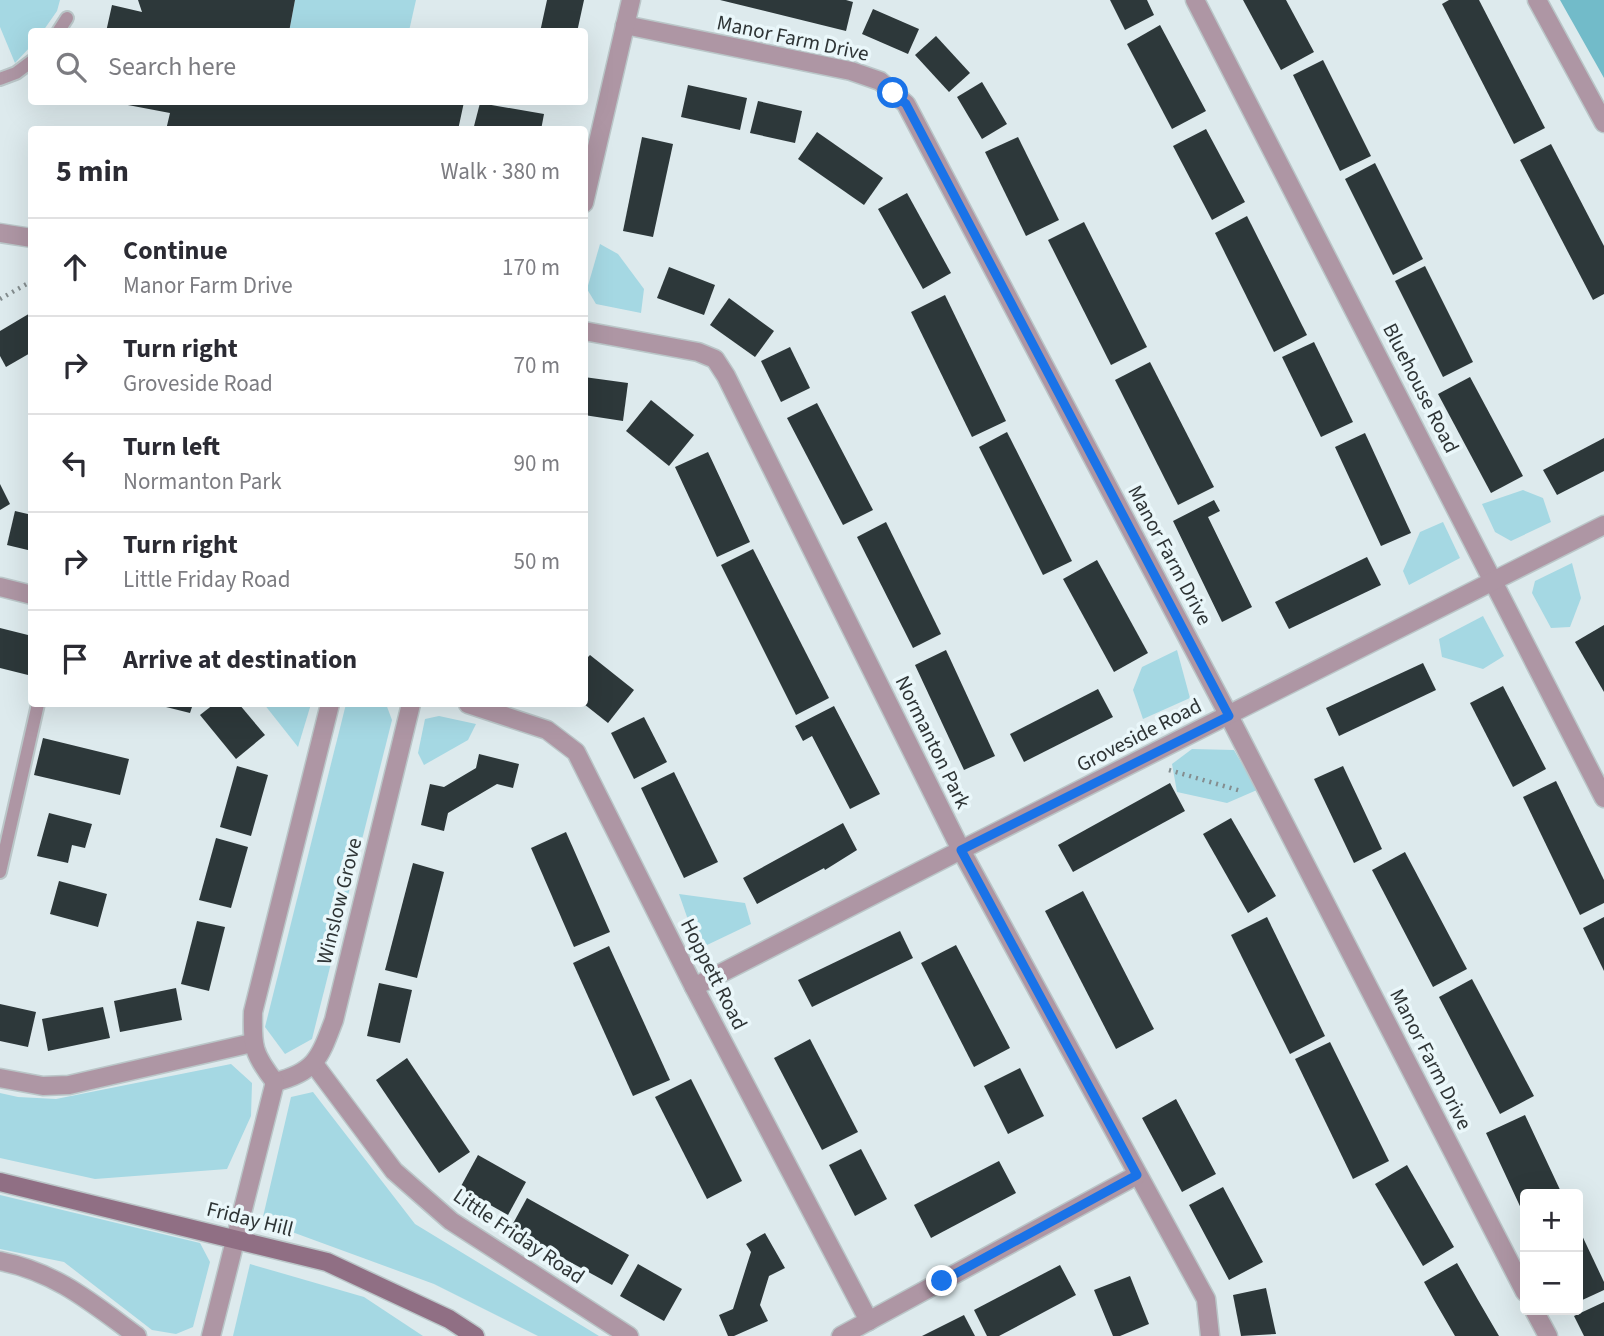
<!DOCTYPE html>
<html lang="en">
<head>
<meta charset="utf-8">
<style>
	body { margin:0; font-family:"Source Sans 3",sans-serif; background:#f2f2f3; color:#2b2b33 }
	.controls { position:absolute; right:21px; bottom:21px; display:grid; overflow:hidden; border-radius:7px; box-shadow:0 7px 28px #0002 }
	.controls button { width:63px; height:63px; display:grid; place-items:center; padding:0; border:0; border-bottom:2px solid #e1e1e2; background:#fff; color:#2b2b33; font:35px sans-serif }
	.stop { position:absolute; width:21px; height:21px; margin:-16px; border:5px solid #1a73e8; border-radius:50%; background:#fff }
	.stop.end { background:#1a73e8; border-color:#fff; box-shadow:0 2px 7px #0008 }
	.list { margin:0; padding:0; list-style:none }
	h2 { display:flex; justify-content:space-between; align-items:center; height:91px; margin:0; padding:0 28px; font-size:30px }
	h2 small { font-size:23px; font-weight:400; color:#7c7c81 }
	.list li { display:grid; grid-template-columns:46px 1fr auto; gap:21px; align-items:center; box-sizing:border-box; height:98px; padding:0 28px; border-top:2px solid #e1e1e2 }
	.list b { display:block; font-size:26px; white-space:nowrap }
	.list p { margin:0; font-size:23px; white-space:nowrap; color:#7c7c81 }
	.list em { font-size:23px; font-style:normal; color:#7c7c81 }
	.icon { flex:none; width:38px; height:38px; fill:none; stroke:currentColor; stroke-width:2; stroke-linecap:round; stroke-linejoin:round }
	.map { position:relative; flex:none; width:1604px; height:1336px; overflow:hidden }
	.search { position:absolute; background:#fff; box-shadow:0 7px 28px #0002; left:28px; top:28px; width:560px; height:77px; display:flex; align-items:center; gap:18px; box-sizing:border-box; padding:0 24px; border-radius:7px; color:#7c7c81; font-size:26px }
	.panel { position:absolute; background:#fff; box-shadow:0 7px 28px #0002; left:28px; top:126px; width:560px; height:581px; border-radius:7px }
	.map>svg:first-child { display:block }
	.green { fill:#a5d8e3 }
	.forest { fill:#72bbc9 }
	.building { fill:#2d383a }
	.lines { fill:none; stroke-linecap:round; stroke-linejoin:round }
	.service-casing { stroke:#bac6c8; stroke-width:16 }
	.minor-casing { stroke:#bac6c8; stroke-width:21 }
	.secondary-casing { stroke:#bac6c8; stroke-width:21 }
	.path { stroke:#848d8f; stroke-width:4.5; stroke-dasharray:2 5; stroke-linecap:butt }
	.service { stroke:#ae96a4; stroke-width:12 }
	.minor { stroke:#ae96a4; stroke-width:18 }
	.secondary { stroke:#906f84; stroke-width:18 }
	.route { stroke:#1a73e8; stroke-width:9 }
	.labels { text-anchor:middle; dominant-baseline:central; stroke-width:7; stroke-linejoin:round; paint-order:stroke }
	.street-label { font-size:21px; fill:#2e3435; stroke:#eaf7fa }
</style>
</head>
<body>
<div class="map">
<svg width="1604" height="1336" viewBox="0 0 1604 1336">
	<rect width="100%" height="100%" fill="#ddeaed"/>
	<g class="green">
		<path d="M0 0H60L57 11 43 31 32 32 31 46 15 63 0 27Z"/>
		<path d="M295 0H416L409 31 289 32Z"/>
		<path d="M600 244 618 254 644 289 641 313 596 304 587 289Z"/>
		<path d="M1523 490 1543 498 1551 522 1511 541 1495 532 1482 504Z"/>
		<path d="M1443 522 1460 558 1409 585 1403 571 1420 532Z"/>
		<path d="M1572 563 1581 598 1570 627 1551 628 1532 593 1535 581Z"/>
		<path d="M1483 616 1504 656 1483 669 1442 657 1439 639Z"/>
		<path d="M1177 650 1190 698 1143 719 1133 690 1142 667Z"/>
		<path d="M264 704H311L298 747Z"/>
		<path d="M346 704H386L392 720 312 1039 285 1054 265 1027Z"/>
		<path d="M439 716 476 724 468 740 424 765 418 753 425 719Z"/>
		<path d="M1192 749 1234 750 1257 790 1227 803 1177 792 1172 764Z"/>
		<path d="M679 894 745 903 751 924 707 945 694 937Z"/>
		<path d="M231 1064 252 1083 251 1116 227 1169 95 1179 0 1158V1093L18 1097 56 1099Z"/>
		<path d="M313 1092 415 1224 599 1336H538L434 1284 262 1221 291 1097Z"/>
		<path d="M0 1195 200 1243 210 1262 193 1327 176 1334 152 1330 64 1262 0 1249Z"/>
		<path d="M250 1264 364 1297 423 1336H233Z"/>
	</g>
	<path class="forest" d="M1560 0H1604V78Z"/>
	<g class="building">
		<path d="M138 0H295L289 32H106L112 5 142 12Z"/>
		<path d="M547 0H584L577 32H540Z"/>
		<path d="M720 0H846L853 2 846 31Z"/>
		<path d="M1110 0H1147L1154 15 1125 30Z"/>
		<path d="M1243 0H1286L1314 52 1281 70Z"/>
		<path d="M1449 0H1479L1545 128 1514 144 1442 4Z"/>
		<path d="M873 9 919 29 908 54 862 34Z"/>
		<path d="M1160 25 1206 111 1172 129 1127 44Z"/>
		<path d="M936 36 970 73 949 92 915 55Z"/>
		<path d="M1323 60 1371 156 1340 171 1293 75Z"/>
		<path d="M982 82 1007 124 982 139 957 97Z"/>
		<path d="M688 85 747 98 740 130 681 117Z"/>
		<path d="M758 101 802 111 795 143 750 133Z"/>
		<path d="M112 102H464L458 130H404L392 126 391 130 274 128 273 130H166L170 113Z"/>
		<path d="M480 103 544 114 541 130H473Z"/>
		<path d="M1206 129 1245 202 1212 220 1173 146Z"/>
		<path d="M817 132 883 178 864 205 798 159Z"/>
		<path d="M642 137 673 144 653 237 623 231Z"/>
		<path d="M1018 137 1059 220 1026 236 985 152Z"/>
		<path d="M1551 144 1604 246V294L1593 300 1520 160Z"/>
		<path d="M1375 163 1423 259 1393 275 1345 179Z"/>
		<path d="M907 193 951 273 923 289 878 209Z"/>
		<path d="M1247 216 1307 335 1274 352 1215 233Z"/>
		<path d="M1084 222 1147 347 1111 365 1048 240Z"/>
		<path d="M1425 266 1473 362 1443 377 1395 281Z"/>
		<path d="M669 267 715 285 704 315 657 298Z"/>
		<path d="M945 295 1006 421 972 437 911 312Z"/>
		<path d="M729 298 774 331 755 357 710 325Z"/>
		<path d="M32 312V352L6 367 0 356V331Z"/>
		<path d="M1314 342 1353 422 1321 437 1282 357Z"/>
		<path d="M790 347 810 388 781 402 761 361Z"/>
		<path d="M1150 362 1214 487 1178 505 1115 380Z"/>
		<path d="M584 377 628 383 623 421 584 415Z"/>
		<path d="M1470 377 1523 476 1491 493 1438 394Z"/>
		<path d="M651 400 694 435 669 466 626 431Z"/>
		<path d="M817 403 873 510 843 525 787 418Z"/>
		<path d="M1007 432 1072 561 1043 575 979 447Z"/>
		<path d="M1365 433 1411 533 1381 546 1335 447Z"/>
		<path d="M1604 438V471L1557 495 1543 470Z"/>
		<path d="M708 452 750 542 717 557 675 467Z"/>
		<path d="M0 484 10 504 0 510Z"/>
		<path d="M1214 500 1220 511 1208 517 1252 607 1222 622 1173 521Z"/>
		<path d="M15 511 32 515V551L7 545Z"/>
		<path d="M886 522 941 634 913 648 857 537Z"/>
		<path d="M753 549 829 698 796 715 721 565Z"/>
		<path d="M1367 557 1381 585 1289 629 1275 602Z"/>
		<path d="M1097 560 1148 653 1114 672 1063 579Z"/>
		<path d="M1604 625V692L1575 642Z"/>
		<path d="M0 628 32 636V676L0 668Z"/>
		<path d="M946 650 995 756 964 770 915 665Z"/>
		<path d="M590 655 634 690 608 723 584 704V661Z"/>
		<path d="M1423 663 1436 690 1339 736 1326 708Z"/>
		<path d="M1503 686 1546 769 1513 787 1470 703Z"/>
		<path d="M1098 689 1113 717 1024 762 1010 734Z"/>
		<path d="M154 704H193L190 713Z"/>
		<path d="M214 704H239L265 735 236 759 200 715Z"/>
		<path d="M834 706 880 794 850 809 812 736 803 741 795 726Z"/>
		<path d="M644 717 667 762 634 779 611 733Z"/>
		<path d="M43 738 129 759 120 795 34 775Z"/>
		<path d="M479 754 519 764 513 788 497 784 448 813 444 831 421 825 430 784 444 787 476 768Z"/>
		<path d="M237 766 268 775 251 836 220 827Z"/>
		<path d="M1343 766 1382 849 1354 863 1314 779Z"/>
		<path d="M674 772 718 862 684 878 641 788Z"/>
		<path d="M1556 781 1604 880V903L1580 915 1523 797Z"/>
		<path d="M1170 783 1185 811 1073 872 1058 845Z"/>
		<path d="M49 813 92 824 85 848 72 845 68 863 37 856Z"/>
		<path d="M1231 818 1276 896 1248 913 1203 834Z"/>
		<path d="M843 823 857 850 825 870 824 868 757 904 743 878Z"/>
		<path d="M566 832 610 932 574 947 531 848Z"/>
		<path d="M216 838 248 847 231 908 199 900Z"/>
		<path d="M1405 852 1467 969 1433 987 1372 870Z"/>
		<path d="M413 863 444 872 417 978 385 970Z"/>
		<path d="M59 881 107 894 98 927 50 914Z"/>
		<path d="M1083 891 1154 1029 1116 1049 1045 911Z"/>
		<path d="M1267 917 1325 1036 1290 1054 1231 935Z"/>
		<path d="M1604 917V971L1583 928Z"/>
		<path d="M197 921 225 927 209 991 181 984Z"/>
		<path d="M900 931 913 958 812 1007 798 980Z"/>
		<path d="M956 945 1010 1048 974 1067 921 963Z"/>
		<path d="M609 946 670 1080 633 1096 573 963Z"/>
		<path d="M1472 979 1534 1096 1500 1114 1439 997Z"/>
		<path d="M379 983 412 990 400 1043 367 1036Z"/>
		<path d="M176 988 182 1020 120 1032 114 1001Z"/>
		<path d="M0 1004 36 1012 28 1047 0 1041Z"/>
		<path d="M103 1007 110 1038 48 1051 42 1019Z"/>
		<path d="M810 1039 858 1132 822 1150 774 1058Z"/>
		<path d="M1330 1042 1389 1161 1353 1179 1295 1059Z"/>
		<path d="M407 1058 470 1152 439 1173 376 1080Z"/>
		<path d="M1020 1068 1044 1116 1008 1134 984 1086Z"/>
		<path d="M691 1079 742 1181 707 1199 655 1097Z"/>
		<path d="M1176 1099 1216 1174 1182 1192 1142 1118Z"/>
		<path d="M1525 1115 1562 1194H1525V1217L1486 1133Z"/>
		<path d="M861 1149 887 1199 855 1216 829 1165Z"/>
		<path d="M478 1155 526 1182 508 1215 460 1188Z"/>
		<path d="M999 1161 1016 1193 931 1238 914 1205Z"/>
		<path d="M1407 1165 1454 1247 1423 1266 1375 1184Z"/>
		<path d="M1223 1187 1263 1262 1229 1280 1189 1205Z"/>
		<path d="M527 1198 629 1255 612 1285 510 1229Z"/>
		<path d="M1578 1227 1604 1282V1290L1578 1302Z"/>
		<path d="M765 1233 785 1268 769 1276 760 1305 768 1321 734 1336H728L719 1315 733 1309 751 1252 746 1244Z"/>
		<path d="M1457 1263 1478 1300 1499 1336H1455L1434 1300 1424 1282Z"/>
		<path d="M638 1264 682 1289 664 1321 620 1296Z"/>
		<path d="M1060 1265 1076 1295 999 1336H987L974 1310Z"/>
		<path d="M1130 1276 1149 1324 1120 1336H1113L1094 1290Z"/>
		<path d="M1266 1288 1276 1334 1241 1336 1233 1295Z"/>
		<path d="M1604 1302V1336H1584L1574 1316Z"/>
		<path d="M964 1315 975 1336H922Z"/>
	</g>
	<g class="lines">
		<g class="service-casing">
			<g id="service">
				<path d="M58 32 67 18"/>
				<path d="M0 79 16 73 32 61"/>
				<path d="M0 872 38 704"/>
			</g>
		</g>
		<g class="minor-casing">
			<g id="minor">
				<path d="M1195 0 1604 798"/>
				<path d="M1537 0 1604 123"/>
				<path d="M625 25 851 71 880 81 906 104 1229 716 1525 1292"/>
				<path d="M584 203 631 0"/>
				<path d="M0 233 32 238"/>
				<path d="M584 331 698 352 715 359 726 376 961 850 1206 1299 1210 1336"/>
				<path d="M0 587 32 595"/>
				<path d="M468 704 547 730 576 752 694 987 869 1321"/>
				<path d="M694 987 961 850 1604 525"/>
				<path d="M314 1064 394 1171 451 1221 629 1336"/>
				<path d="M0 1078 43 1086 69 1085 252 1043"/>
				<path d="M275 1082C316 1072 320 1057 334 1020L411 704"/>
				<path d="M275 1082C253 1054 252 1046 253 1012L330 704"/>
				<path d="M0 1261C56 1272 92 1303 137 1336"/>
				<path d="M1534 1310 1548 1336"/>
				<path d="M211 1336 275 1082"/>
				<path d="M841 1336 1137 1175"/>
			</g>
		</g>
		<g class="secondary-casing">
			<path id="secondary" d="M0 1182 327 1262 449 1319 475 1336"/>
		</g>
		<g class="path">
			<path d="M0 299 32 281"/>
			<path d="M1169 770 1241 791"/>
		</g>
		<use href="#service" class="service"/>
		<use href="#minor" class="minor"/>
		<use href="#secondary" class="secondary"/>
	</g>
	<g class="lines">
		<path class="route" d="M893 93 906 104 1229 716 961 850 1137 1175 942 1281"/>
	</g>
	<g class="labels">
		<g class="street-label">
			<text transform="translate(793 38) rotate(12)">Manor Farm Drive</text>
			<text transform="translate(1421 388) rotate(63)">Bluehouse Road</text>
			<text transform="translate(1170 555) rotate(62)">Manor Farm Drive</text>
			<text transform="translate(1139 735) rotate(-27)">Groveside Road</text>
			<text transform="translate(933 742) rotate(64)">Normanton Park</text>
			<text transform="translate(339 901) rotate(-76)">Winslow Grove</text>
			<text transform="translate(714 974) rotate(63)">Hoppett Road</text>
			<text transform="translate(1431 1059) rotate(63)">Manor Farm Drive</text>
			<text transform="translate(250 1219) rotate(14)">Friday Hill</text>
			<text transform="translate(519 1236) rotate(34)">Little Friday Road</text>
		</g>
	</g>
</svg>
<div class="controls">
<button>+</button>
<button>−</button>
</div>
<div class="stop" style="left:893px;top:93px"></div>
<div class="stop end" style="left:942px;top:1281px"></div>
<div class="search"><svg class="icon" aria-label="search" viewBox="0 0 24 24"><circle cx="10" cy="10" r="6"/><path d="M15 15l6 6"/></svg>Search here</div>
<section class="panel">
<h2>5 min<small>Walk · 380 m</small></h2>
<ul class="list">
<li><svg class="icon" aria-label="ahead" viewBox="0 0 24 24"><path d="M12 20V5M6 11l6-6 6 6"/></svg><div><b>Continue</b><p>Manor Farm Drive</p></div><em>170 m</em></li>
<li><svg class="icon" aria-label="right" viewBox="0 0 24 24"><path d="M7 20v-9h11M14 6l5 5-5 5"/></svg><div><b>Turn right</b><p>Groveside Road</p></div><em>70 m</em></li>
<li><svg class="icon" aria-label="left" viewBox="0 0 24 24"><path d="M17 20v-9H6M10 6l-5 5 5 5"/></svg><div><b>Turn left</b><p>Normanton Park</p></div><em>90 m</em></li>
<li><svg class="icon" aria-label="right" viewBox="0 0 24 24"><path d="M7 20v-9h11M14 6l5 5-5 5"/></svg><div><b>Turn right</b><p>Little Friday Road</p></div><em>50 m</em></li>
<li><svg class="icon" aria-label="arrive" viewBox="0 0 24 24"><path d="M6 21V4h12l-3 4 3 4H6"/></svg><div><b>Arrive at destination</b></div></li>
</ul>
</section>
</div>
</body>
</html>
